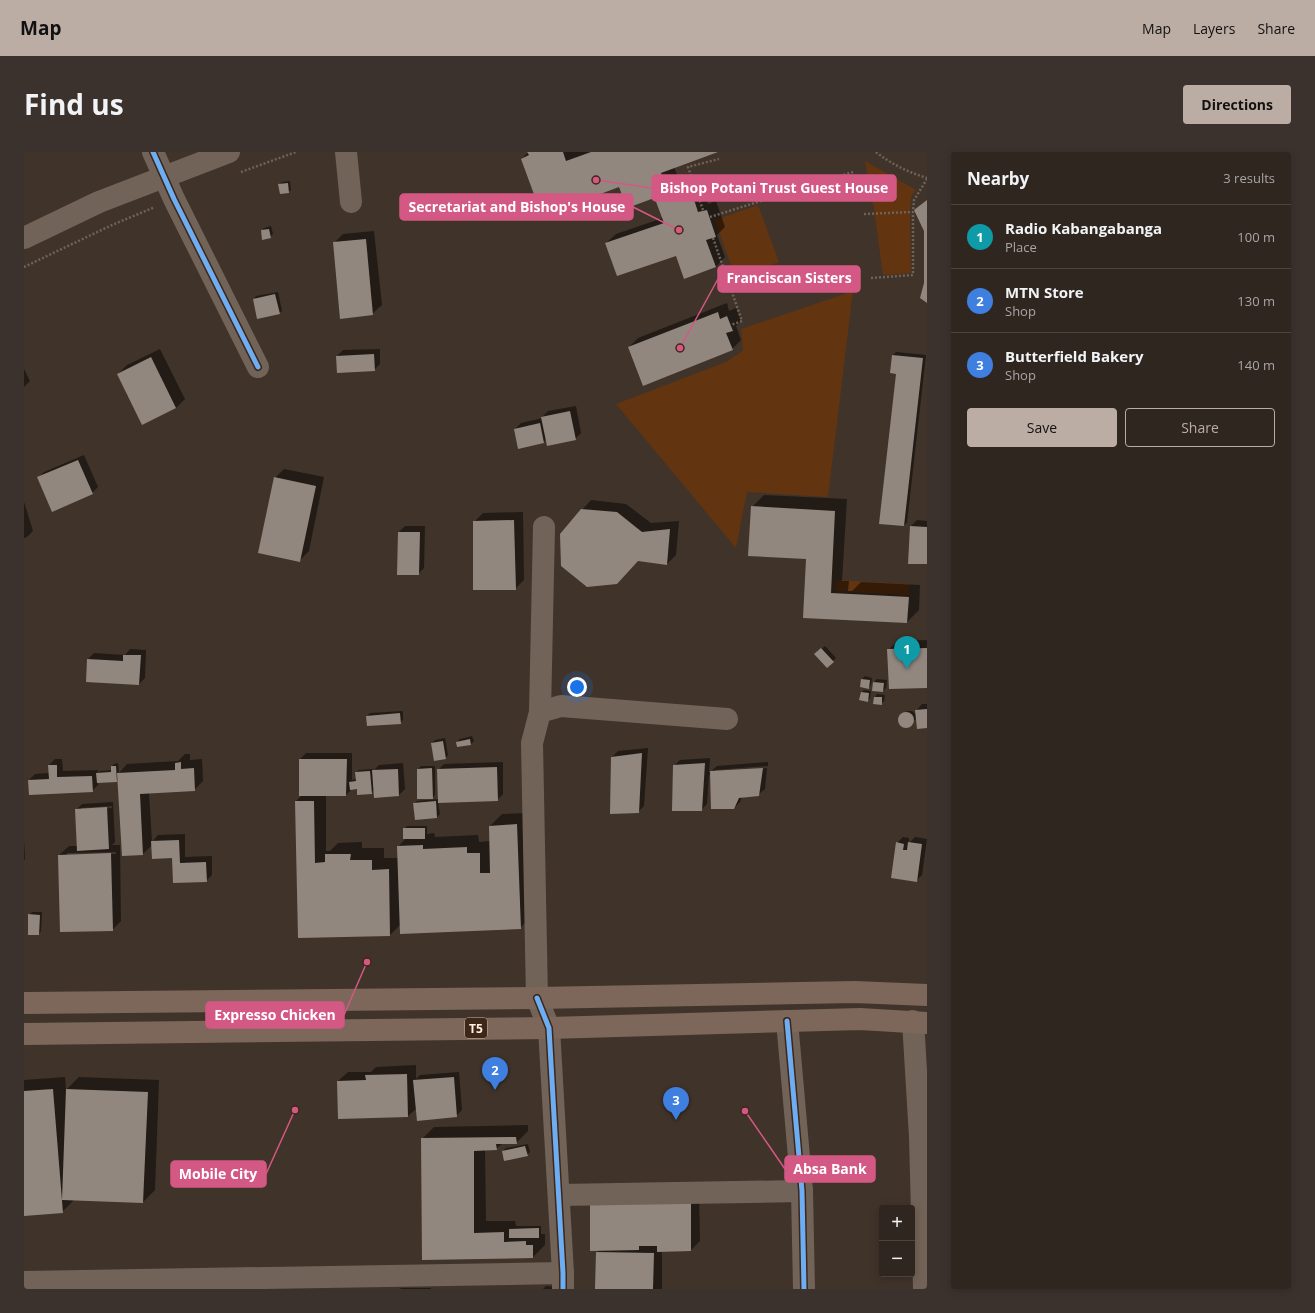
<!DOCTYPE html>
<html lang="en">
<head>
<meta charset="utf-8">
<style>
	body { margin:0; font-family:"Open Sans",sans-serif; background:#3c322d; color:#f1f3f6 }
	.controls { position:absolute; right:12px; bottom:12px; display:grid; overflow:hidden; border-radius:4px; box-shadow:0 2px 10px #0003 }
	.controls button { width:36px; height:36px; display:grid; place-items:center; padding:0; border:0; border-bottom:1px solid #4b433e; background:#302620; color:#f1f3f6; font:20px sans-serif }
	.you { position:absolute; left:553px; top:535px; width:14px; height:14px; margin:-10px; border:3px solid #fff; border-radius:50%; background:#1a73e8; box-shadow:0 0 0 6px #1a73e833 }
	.badge { display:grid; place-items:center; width:26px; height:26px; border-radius:50%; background:#bcada4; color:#fff; font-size:13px; font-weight:700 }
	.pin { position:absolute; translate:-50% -33px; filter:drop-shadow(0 1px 2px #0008) }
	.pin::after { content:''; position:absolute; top:21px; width:14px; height:12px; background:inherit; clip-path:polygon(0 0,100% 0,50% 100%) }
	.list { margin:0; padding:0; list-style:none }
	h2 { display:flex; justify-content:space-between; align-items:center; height:52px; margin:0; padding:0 16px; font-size:17px }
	h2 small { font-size:13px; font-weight:400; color:#a8a5a5 }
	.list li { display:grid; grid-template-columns:26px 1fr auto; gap:12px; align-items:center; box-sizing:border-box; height:64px; padding:0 16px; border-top:1px solid #4b433e }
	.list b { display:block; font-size:15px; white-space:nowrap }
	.list p { margin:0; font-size:13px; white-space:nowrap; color:#a8a5a5 }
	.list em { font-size:13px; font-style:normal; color:#a8a5a5 }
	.actions { display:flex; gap:8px; padding:12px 16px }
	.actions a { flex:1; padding:9px 0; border:1px solid #bcada4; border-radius:4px; text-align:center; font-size:14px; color:#bcada4 }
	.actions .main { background:#bcada4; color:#111 }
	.map { position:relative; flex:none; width:903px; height:1137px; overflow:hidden; border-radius:4px }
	header { display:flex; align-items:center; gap:24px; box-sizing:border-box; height:56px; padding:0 20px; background:#bcada4; color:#111 }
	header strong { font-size:19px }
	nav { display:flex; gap:22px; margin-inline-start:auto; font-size:14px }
	.intro { display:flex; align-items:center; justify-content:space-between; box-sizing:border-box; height:96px; padding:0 24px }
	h1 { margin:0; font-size:28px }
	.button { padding:10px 18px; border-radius:4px; background:#bcada4; color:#111; font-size:14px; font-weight:700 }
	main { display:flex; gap:24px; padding:0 24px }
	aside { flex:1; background:#302620; border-radius:4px; box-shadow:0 2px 10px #0003 }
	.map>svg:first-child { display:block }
	.green { fill:#633410 }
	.shadow { fill:#0007; fill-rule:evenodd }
	.building { fill:#92877f }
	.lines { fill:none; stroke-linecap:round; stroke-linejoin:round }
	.path { stroke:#6e6259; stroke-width:2.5; stroke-dasharray:2 2; stroke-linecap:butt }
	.minor { stroke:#726358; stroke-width:22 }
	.highway { stroke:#7c675a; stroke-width:22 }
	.cycleway-casing { stroke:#3e2717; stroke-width:8 }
	.cycleway { stroke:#6dadf4; stroke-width:5 }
	.labels { text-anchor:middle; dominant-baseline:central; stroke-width:4; stroke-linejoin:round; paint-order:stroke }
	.shield { fill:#3e2717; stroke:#c5b3a7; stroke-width:1 }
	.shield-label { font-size:12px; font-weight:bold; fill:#ffefe5 }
	.leader { fill:none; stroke:#d45884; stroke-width:1.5 }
	.callout-dot { fill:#d45884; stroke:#3e2717; stroke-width:1.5 }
	.callout { fill:#d45884; stroke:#d45884; stroke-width:1.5 }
	.callout-label { font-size:14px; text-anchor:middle; font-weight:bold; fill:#fff }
</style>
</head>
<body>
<header>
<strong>Map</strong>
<nav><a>Map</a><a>Layers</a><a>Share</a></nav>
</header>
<div class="intro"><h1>Find us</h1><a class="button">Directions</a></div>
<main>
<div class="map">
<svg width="903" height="1137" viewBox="0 0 903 1137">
	<rect width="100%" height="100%" fill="#40332a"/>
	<g class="green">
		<path d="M841 9 892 38 887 45 886 65 887 121 859 123 850 57Z"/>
		<path d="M734 53 755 110 711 125 691 68Z"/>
		<path d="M829 139 804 345 723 340 712 396 592 252 702 210 719 199 717 177Z"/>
		<path d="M812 428 885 432 884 443 811 439Z"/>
	</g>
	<g class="shadow">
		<path d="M504 0H691L650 15 655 28 647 36 675 27 684 52 692 49 701 75 693 83 701 105 692 115 653 102 582 91 592 82 639 66 632 47 637 42 596 34 498 7Z"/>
		<path d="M266 29 267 38 264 40 255 33 258 30Z"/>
		<path d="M247 74 249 82 246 85 238 78 240 76Z"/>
		<path d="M350 79 358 153 348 162 310 91 319 82Z"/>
		<path d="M254 140 258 159 255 161 230 147 232 144Z"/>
		<path d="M703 151 705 159 712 156 717 169 712 174 717 188 708 197 605 195 614 186Z"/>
		<path d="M136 197 161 247 152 256 94 222 103 213Z"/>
		<path d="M356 197V212L350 218 313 204 319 198Z"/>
		<path d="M872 200 902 203 883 371 880 373 873 221 869 203Z"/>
		<path d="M0 217 6 229 0 235Z"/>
		<path d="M552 254 557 281 551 287H522L520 290 491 277 497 271 519 266 518 265 524 259Z"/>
		<path d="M60 303 74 335 68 341 14 326 20 320Z"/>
		<path d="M260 317 300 325 285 399 276 408 251 326Z"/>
		<path d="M740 343 823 347 818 429H825L824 439H828L837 430 896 433 895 458 883 470 780 465 783 406 728 355Z"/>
		<path d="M567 348 602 352 627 371 655 369 652 403 643 412 614 408 558 358Z"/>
		<path d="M0 350 9 379 3 385 0 386Z"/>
		<path d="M499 360 500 428 491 437 450 370 459 361Z"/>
		<path d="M893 368 903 369V411L887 374Z"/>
		<path d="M381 374H401L400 416 394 422 375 380Z"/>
		<path d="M903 488V535L864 498 874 489Z"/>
		<path d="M801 494 812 506 803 515 791 502Z"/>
		<path d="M106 497 122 498 121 526 115 532 64 507 70 501 101 503Z"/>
		<path d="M841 524 848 526 847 533 845 536 837 535 838 527Z"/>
		<path d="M853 527 863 528 862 536 859 539H849L850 530Z"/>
		<path d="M840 538 847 539 846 546 843 549 838 540Z"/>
		<path d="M853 542 861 543 860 549 857 552 851 545Z"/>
		<path d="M898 552H903V575L893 566 883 575 879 574 876 571V565L879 562 883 559H888L893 563 892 559Z"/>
		<path d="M379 559V568L376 571 344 573 343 564 346 561Z"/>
		<path d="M448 584 450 589 447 592 434 594 433 590 436 587Z"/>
		<path d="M421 586 424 603 422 606 408 591 411 588Z"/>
		<path d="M624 596 620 654 614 660 588 605 594 599Z"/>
		<path d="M282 601H328V628L333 627 332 620 335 618 349 617V619L355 613 379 611 381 637 375 643 350 638 347 641 334 636 328 637 322 643H302V699H306L314 691 338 690V696H360V706H374V695L382 686 380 677 383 674H403V682L410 681 411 685 454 683 455 690 466 689V674L478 662 504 661 508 764 496 776 377 772 366 783 275 785 272 649 278 643 276 607Z"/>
		<path d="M161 602H166V608L178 607 179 629 170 638 125 641 128 690 134 683 161 682V705L188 704V723L182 729 150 730 149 705 129 692 119 702 95 627 92 629 74 630V633L68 639 6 641 5 628 11 622 25 621V613L31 607H38L39 619 74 618V621L76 619 88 618V614L90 612 94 611 95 621 103 612 154 609Z"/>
		<path d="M686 606 685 621 693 614 744 610V614L691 618V620L743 616 741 637 734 643 718 645 716 650 710 656 687 623H685L683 652 677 658 650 614 656 608Z"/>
		<path d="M479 610V642L473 648 414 650 416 662 413 665 390 652 393 649 415 647 414 618 420 612Z"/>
		<path d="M397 614H411V643L408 646 394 617Z"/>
		<path d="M89 650 91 690 88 693H96L97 769 88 778 35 703 45 694H54L52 658 58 652ZM88 654V656L57 658V656ZM92 700V702L43 703V701Z"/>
		<path d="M879 685 885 686V691L891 685 903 687 898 723 892 729 873 691Z"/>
		<path d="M0 687 1 707 0 708Z"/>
		<path d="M8 760H18L17 779 15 782 5 763Z"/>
		<path d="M392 913V927L396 923 435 920 438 958 432 964 393 956 384 964 315 966 314 929 324 920H347L352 915Z"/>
		<path d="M41 925 42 938 55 925 135 928 131 1038 119 1050 51 1047 38 1060 0 1063V928Z"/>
		<path d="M504 973V979L492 991H479L472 997 461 998 462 1069H491L492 1074H517V1082H521V1093L509 1105 399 1107 398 987 410 975Z"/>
		<path d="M504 992 506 1000 503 1003 479 999 482 996Z"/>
		<path d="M675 1040 676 1089 667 1098 638 1099V1137H572L573 1100 575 1098Z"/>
		<path d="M522 1134 533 1135 532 1137H519Z"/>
		<path d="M377 1136H407V1137H376Z"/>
	</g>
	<g class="building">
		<path d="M503 0H539L542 9 567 0H694L637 21 644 41 603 56 595 35 518 64 497 7 505 3Z"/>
		<path d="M264 31 265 41 256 42 254 32Z"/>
		<path d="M666 35 674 60 683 58 692 85 682 88 692 115 660 127 652 104 593 124 581 91 640 71 631 47Z"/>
		<path d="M903 48V151L896 146 900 131V79L890 58Z"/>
		<path d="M245 77 247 86 238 88 237 78Z"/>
		<path d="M342 87 349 163 316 167 309 90Z"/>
		<path d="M251 142 256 162 233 167 229 147Z"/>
		<path d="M694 160 696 167 703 164 709 179 702 181 709 198 619 234 604 195Z"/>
		<path d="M350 202 351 219 313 221 312 204Z"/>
		<path d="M868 203 899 206 880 374 855 372 872 222 866 221Z"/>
		<path d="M127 205 152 256 118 273 93 222Z"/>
		<path d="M546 259 552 288 523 294 517 265Z"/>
		<path d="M516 271 520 291 494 297 490 277Z"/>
		<path d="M54 308 69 342 28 360 13 325Z"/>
		<path d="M250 325 292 334 276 410 234 401Z"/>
		<path d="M727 354 811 359 807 441 885 445 883 471 779 466 782 407 724 404Z"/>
		<path d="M557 357 593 360 618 380 646 377 643 413 614 409 593 432 563 435 537 414 536 382Z"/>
		<path d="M490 368 492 438H449V369Z"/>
		<path d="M886 374 903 375V412H884Z"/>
		<path d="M374 380H396L395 423H373Z"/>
		<path d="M797 496 810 510 803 516 790 502Z"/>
		<path d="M903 496V536L865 537 863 497Z"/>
		<path d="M99 503H117L115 533 62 530 63 507 99 509Z"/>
		<path d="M837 527 846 528 845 537 836 535Z"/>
		<path d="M849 530 860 531 859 540 848 539Z"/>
		<path d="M837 540 845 541 844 550 835 548Z"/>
		<path d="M850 545H858V553L849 552Z"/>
		<path d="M903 557V576L893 577 891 558Z"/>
		<circle cx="882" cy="568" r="8"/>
		<path d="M376 561 377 572 343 574 342 564Z"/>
		<path d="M446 587 447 593 433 595 432 590Z"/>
		<path d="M419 589 422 607 410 609 407 591Z"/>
		<path d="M618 601 615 661 586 662 587 605Z"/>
		<path d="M275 607H323L322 644H275Z"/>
		<path d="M157 610V617L170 616 171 639 116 642 119 703 98 704 93 621 151 618V611Z"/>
		<path d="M681 611 678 659H648L649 613Z"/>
		<path d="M24 613H33V625L68 624 69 640 5 643 4 628 25 627Z"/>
		<path d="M87 614H92L93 630 73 631 72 621 87 620Z"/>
		<path d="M473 615 474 649 414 651 413 617Z"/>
		<path d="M408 616 409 647H393V617Z"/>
		<path d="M739 616 735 644 715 646 710 657H687L686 619Z"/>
		<path d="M374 617 375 644 350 646 348 618Z"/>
		<path d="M346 619 348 642 333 643V637L326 638 325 630 332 629 331 620Z"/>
		<path d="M271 649H290L291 711 301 710V702H327L326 708H348V718L365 717 366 784 274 786Z"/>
		<path d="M412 649 413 666 391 668 389 651Z"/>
		<path d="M83 655 85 697 53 699 51 657Z"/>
		<path d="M493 672 497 777 376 782 373 694 399 693V697L443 695V701H456V721H466L465 674Z"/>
		<rect x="379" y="676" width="22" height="11"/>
		<path d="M155 688 156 711 182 710 183 730 149 731 148 706 128 707 127 689Z"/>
		<path d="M872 690 880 692 879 698H883L884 690 898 692 893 730 867 726Z"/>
		<path d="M87 701 89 779 36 780 34 703Z"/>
		<path d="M4 762 16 763 15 783H4Z"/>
		<path d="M383 922 384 965 314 967 313 929 342 928 341 923Z"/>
		<path d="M430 925 433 965 393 969 389 928Z"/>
		<path d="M29 937 39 1061 0 1064V939Z"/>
		<path d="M42 937 124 940 119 1051 38 1048Z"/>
		<path d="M492 985 493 992H472L473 998 450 999V1081L480 1080V1090L502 1089V1093H509V1106L398 1108 397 986Z"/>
		<path d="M501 994 504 1004 480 1009 478 999Z"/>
		<path d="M667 1049V1099L633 1100V1094H615V1098L566 1099V1050Z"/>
		<path d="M515 1076V1086H485V1077Z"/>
		<path d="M572 1100 630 1101 629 1137H571Z"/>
	</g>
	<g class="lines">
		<g class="path">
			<path d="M852 0C867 12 884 20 903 26"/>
			<path d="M217 20 272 0"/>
			<path d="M679 58 664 15 695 7"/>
			<path d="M840 62 889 60 890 48 903 27"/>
			<path d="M686 65 829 20"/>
			<path d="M689 86 718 169 707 173"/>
			<path d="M0 115 88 73 131 55"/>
			<path d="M847 126 889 123V60"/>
		</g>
		<g class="minor">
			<path d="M129 0 150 47 234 215"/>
			<path d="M322 0 327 50"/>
			<path d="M0 86 75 50 205 0"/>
			<path d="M516 560 520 375"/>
			<path d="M763 869 778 1039 780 1137"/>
			<path d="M889 869 896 985 900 1137"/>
			<path d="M535 1043 778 1039"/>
			<path d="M0 1130 539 1121"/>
			<path d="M539 1137V1121L525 876 513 846 508 591 516 560 537 554 703 567"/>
		</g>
		<g class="highway">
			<path d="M0 851 513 846 776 841 831 840 903 843"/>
			<path d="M0 882 525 876 836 867 903 871"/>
		</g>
		<g class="cycleway-casing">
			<g id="cycleway">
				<path d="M129 0 150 47 234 215"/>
				<path d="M513 846 525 876 539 1121V1137"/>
				<path d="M763 869 778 1039 780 1137"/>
			</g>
		</g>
		<use href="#cycleway" class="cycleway"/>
	</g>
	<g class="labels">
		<rect class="shield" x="441" y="866" width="22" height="20" rx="3"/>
		<g class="shield-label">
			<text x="452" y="876">T5</text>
		</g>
	</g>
	<path class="leader" d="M572 28L628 36M655 78L609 55M656 196L694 127M343 810L320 863M721 959L761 1017M271 958L242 1022"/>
	<g class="callout-dot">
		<circle cx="572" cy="28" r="4"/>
		<circle cx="655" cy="78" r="4"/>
		<circle cx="656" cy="196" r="4"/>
		<circle cx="343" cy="810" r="4"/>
		<circle cx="721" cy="959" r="4"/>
		<circle cx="271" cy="958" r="4"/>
	</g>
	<g class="callout">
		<rect x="628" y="23" width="244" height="26" rx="4"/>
		<rect x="376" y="42" width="233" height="26" rx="4"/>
		<rect x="694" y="114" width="142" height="26" rx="4"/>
		<rect x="182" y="850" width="138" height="26" rx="4"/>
		<rect x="761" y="1004" width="90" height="26" rx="4"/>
		<rect x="147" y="1009" width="95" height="26" rx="4"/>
	</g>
	<g class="callout-label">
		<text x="750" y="41">Bishop Potani Trust Guest House</text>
		<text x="493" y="60">Secretariat and Bishop's House</text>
		<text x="765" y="131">Franciscan Sisters</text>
		<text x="251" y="868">Expresso Chicken</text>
		<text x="806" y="1022">Absa Bank</text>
		<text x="194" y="1027">Mobile City</text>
	</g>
</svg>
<div class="controls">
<button>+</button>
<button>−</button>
</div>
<div class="you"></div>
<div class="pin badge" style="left:883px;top:517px;background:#0f9aa8">1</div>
<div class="pin badge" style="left:471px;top:938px;background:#3f7fe0">2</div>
<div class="pin badge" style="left:652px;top:968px;background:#3f7fe0">3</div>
</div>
<aside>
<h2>Nearby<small>3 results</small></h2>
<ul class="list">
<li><span class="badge" style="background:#0f9aa8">1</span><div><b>Radio Kabangabanga</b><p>Place</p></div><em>100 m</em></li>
<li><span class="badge" style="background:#3f7fe0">2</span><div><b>MTN Store</b><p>Shop</p></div><em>130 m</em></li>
<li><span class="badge" style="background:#3f7fe0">3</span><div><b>Butterfield Bakery</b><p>Shop</p></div><em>140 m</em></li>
</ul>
<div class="actions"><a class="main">Save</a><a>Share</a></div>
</aside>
</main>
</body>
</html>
